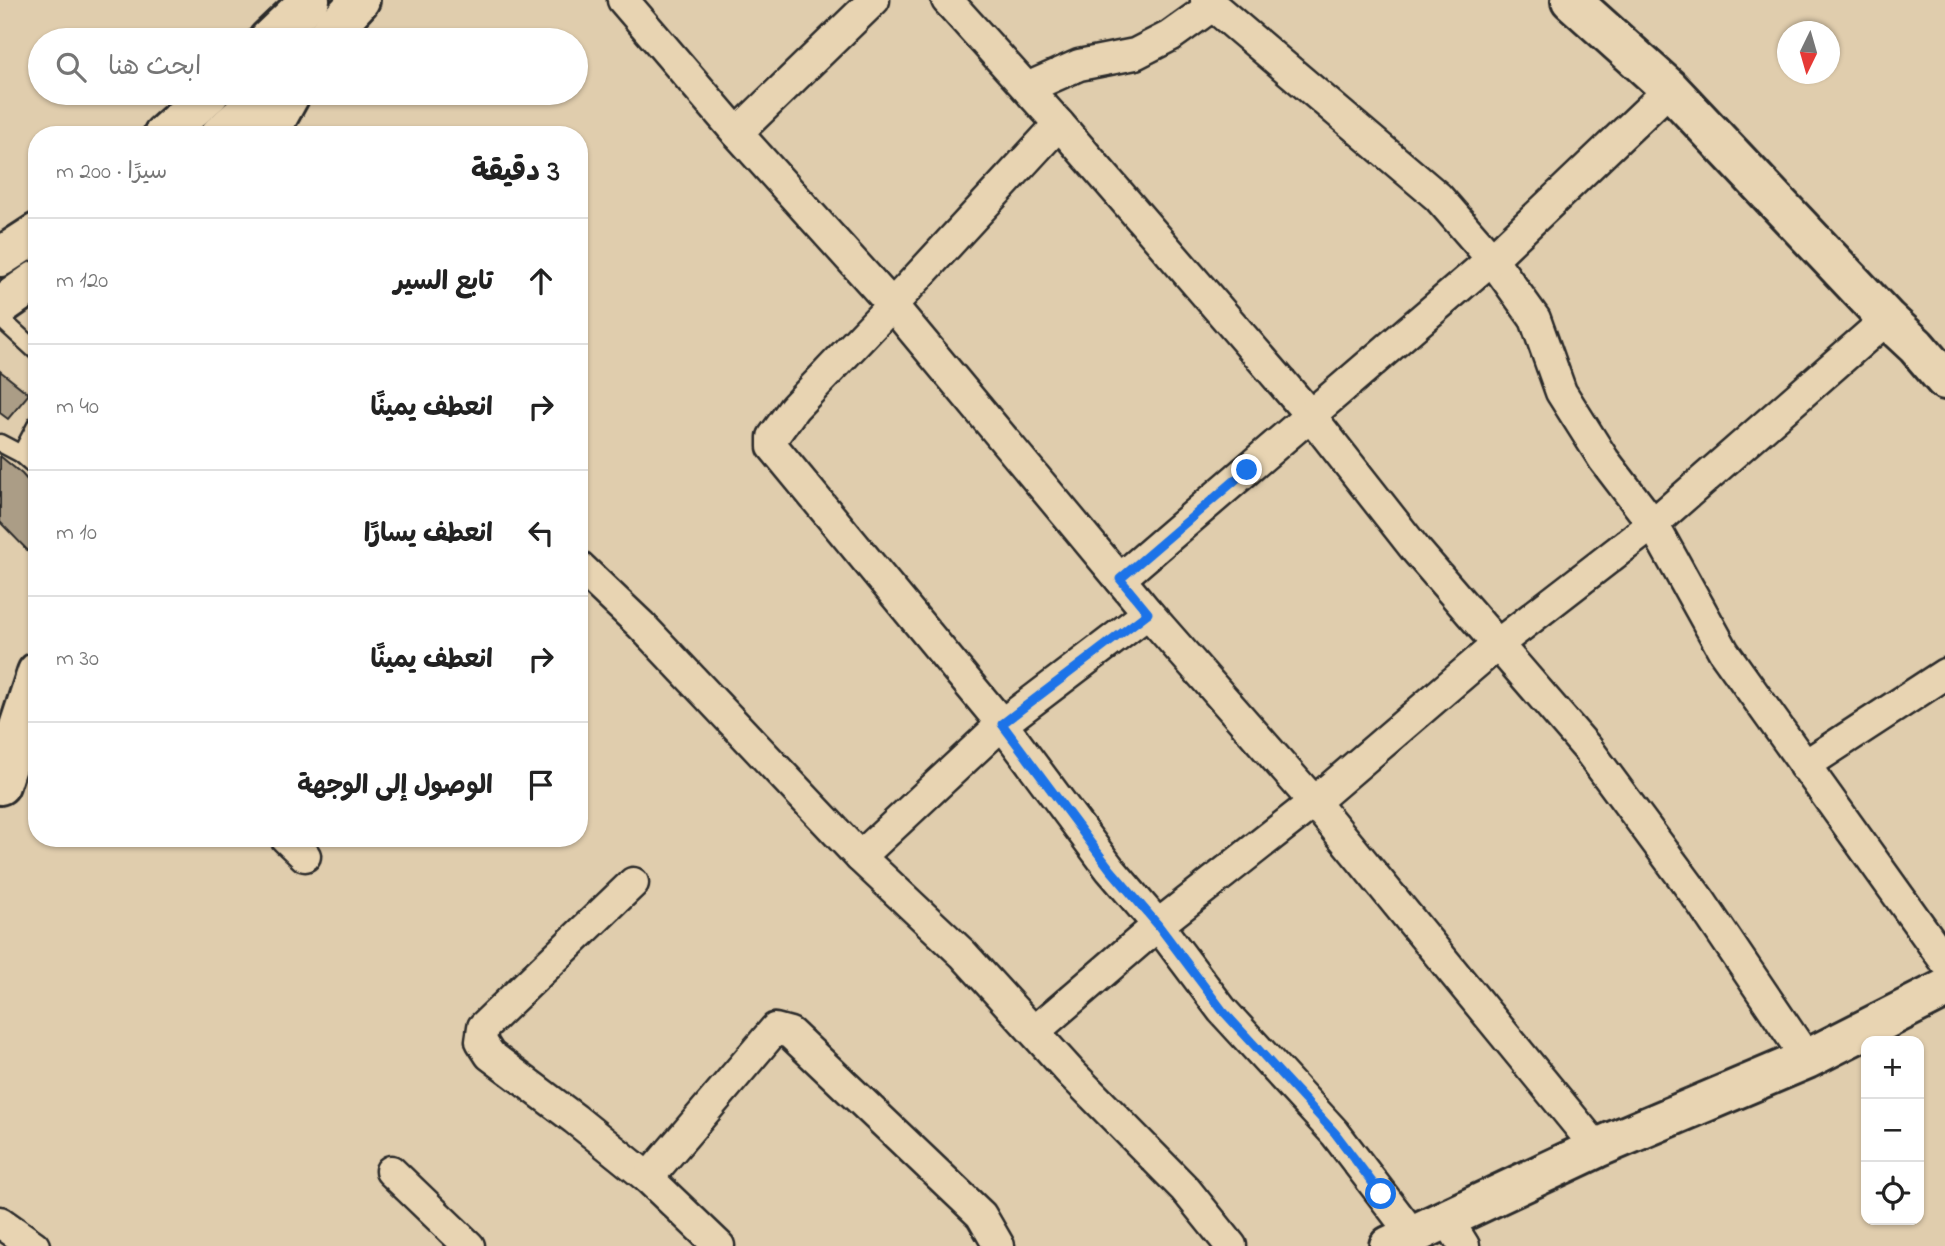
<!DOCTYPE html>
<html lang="ar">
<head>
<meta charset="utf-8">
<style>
	body { margin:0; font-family:"Indie Flower","Playpen Sans Arabic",sans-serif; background:#f2f2f2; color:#222; direction:rtl }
	.controls { position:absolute; right:21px; bottom:21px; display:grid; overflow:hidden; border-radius:14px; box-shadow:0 2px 5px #0004 }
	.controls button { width:63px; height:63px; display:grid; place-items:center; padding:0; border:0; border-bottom:2px solid #e0e0e0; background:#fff; color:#222; font:35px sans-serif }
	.compass { position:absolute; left:1777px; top:21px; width:63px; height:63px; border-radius:50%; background:#fff; box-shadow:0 2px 5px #0004; rotate:185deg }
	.stop { position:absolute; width:21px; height:21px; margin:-16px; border:5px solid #1a73e8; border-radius:50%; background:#fff }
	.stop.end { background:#1a73e8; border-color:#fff; box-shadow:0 2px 7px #0008 }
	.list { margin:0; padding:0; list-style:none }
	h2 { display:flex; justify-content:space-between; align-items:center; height:91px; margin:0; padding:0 28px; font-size:30px }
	h2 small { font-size:23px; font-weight:400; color:#767676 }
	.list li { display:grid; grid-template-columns:46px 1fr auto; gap:21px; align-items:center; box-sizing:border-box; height:126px; padding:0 28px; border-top:2px solid #e0e0e0 }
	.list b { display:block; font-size:26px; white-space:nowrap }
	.list em { font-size:23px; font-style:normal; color:#767676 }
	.icon { flex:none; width:38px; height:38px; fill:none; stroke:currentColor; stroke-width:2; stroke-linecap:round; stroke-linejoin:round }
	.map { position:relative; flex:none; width:1945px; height:1246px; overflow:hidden; direction:ltr }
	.search { position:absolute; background:#fff; box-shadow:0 2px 5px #0004; left:28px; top:28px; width:560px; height:77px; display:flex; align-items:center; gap:18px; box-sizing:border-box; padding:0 24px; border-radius:38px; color:#767676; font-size:26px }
	.panel { position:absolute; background:#fff; box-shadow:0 2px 5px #0004; left:28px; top:126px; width:560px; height:721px; border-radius:28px; direction:rtl }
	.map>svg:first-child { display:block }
	.building { fill:#ab9d86; stroke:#2b2b2b; stroke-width:2 }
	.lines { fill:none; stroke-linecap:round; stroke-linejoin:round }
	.lane-casing { stroke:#2b2b2b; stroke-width:21 }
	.street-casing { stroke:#2b2b2b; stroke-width:35 }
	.secondary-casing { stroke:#2b2b2b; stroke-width:44 }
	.highway-casing { stroke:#2b2b2b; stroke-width:44 }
	.lane { stroke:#e8d4b2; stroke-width:16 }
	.street { stroke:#e8d4b2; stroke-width:30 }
	.secondary { stroke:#e8d4b2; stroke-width:38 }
	.highway { stroke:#e8d4b2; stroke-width:38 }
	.route { stroke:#1a73e8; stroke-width:9 }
</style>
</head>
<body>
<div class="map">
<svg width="1945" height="1246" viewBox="0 0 1945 1246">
	<rect width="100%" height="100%" fill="#e0cdad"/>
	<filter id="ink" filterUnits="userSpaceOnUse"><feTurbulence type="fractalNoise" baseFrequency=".0143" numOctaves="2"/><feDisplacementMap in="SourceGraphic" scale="14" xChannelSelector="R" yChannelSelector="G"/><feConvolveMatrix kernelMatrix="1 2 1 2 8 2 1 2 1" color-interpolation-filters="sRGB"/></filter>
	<g filter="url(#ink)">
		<g class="building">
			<path d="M0 371 29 394 8 419 0 413Z"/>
			<path d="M0 456 22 474 37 491V549L34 557 0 522Z"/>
		</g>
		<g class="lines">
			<g class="lane-casing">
				<g id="lane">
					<path d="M0 318 37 352"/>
					<path d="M0 443 21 454 37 468"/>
					<path d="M21 454 37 424"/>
				</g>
			</g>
			<g class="street-casing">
				<g id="street">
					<path d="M623 0 737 133 892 305 1148 613 1314 802 1597 1148"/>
					<path d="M947 0 1059 124 1310 415 1416 550 1587 748 1701 902 1807 1059"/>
					<path d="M1206 0 1438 197 1492 259 1535 319 1561 392 1604 460 1653 524 1724 652 1945 961"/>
					<path d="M1027 88 1079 65 1135 54 1170 36 1212 6"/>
					<path d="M1059 124 892 305 794 408 773 437V447L1002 724 1110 869 1158 925 1222 1010 1335 1133 1412 1234"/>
					<path d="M737 133 874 0"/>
					<path d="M579 566 641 625 860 857 963 954 1072 1074 1185 1189 1231 1246"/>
					<path d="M1120 579 1492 259 1670 89"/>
					<path d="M1804 766 1945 674"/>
					<path d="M286 838 305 856"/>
					<path d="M860 857 1002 724 1148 613"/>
					<path d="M633 883 483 1027 481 1041 490 1055 575 1119 648 1178 719 1246"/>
					<path d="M1035 1031 1158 925 1314 802 1498 644 1653 524 1887 319"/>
					<path d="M391 1171 469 1246"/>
					<path d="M648 1178 775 1029 790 1033 981 1215 999 1246"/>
					<path d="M1446 1217 1464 1246"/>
					<path d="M0 1222 34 1246"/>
				</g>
			</g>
			<g class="secondary-casing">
				<g id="secondary">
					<path d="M1571 0 1670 89 1887 319 1916 346 1945 380"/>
					<path d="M0 785 37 672"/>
					<path d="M1389 1246 1597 1148 1807 1059 1945 989"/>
				</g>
			</g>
			<g class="highway-casing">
				<g id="highway">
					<path d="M268 40 310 0"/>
					<path d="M323 40 360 0"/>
					<path d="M163 135 210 93"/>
					<path d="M220 135 267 93"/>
					<path d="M268 135 291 93"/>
					<path d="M0 257 37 233"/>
					<path d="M0 306 37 280"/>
				</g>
			</g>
			<use href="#lane" class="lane"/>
			<use href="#street" class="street"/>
			<use href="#secondary" class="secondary"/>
			<use href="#highway" class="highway"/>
		</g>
	</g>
	<g class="lines" filter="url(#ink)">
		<path class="route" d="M1247 470 1120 579 1148 613 1002 724 1110 869 1158 925 1222 1010 1335 1133 1381 1194"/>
	</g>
</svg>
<div class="controls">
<button>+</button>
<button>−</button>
<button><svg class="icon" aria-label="locate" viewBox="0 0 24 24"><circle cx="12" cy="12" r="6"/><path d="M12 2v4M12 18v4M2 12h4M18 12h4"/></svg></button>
</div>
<svg class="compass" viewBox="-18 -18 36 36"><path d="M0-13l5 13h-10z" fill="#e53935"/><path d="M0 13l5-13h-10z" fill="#767676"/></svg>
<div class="stop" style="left:1381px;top:1194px"></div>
<div class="stop end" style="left:1247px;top:470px"></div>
<div class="search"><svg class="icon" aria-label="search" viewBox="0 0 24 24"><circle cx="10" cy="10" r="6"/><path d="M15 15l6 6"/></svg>ابحث هنا</div>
<section class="panel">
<h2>3 دقيقة<small>سيرًا · 200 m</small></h2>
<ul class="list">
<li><svg class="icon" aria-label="ahead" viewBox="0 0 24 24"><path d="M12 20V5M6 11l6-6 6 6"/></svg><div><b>تابع السير</b></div><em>120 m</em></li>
<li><svg class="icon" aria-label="right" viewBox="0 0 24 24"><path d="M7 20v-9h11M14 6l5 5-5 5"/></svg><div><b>انعطف يمينًا</b></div><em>40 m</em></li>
<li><svg class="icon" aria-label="left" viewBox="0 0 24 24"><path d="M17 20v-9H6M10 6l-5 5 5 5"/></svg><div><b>انعطف يسارًا</b></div><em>10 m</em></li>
<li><svg class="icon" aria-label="right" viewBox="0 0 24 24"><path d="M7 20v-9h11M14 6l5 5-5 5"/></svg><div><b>انعطف يمينًا</b></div><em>30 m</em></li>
<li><svg class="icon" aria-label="arrive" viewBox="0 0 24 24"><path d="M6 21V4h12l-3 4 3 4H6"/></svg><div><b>الوصول إلى الوجهة</b></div></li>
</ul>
</section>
</div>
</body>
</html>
